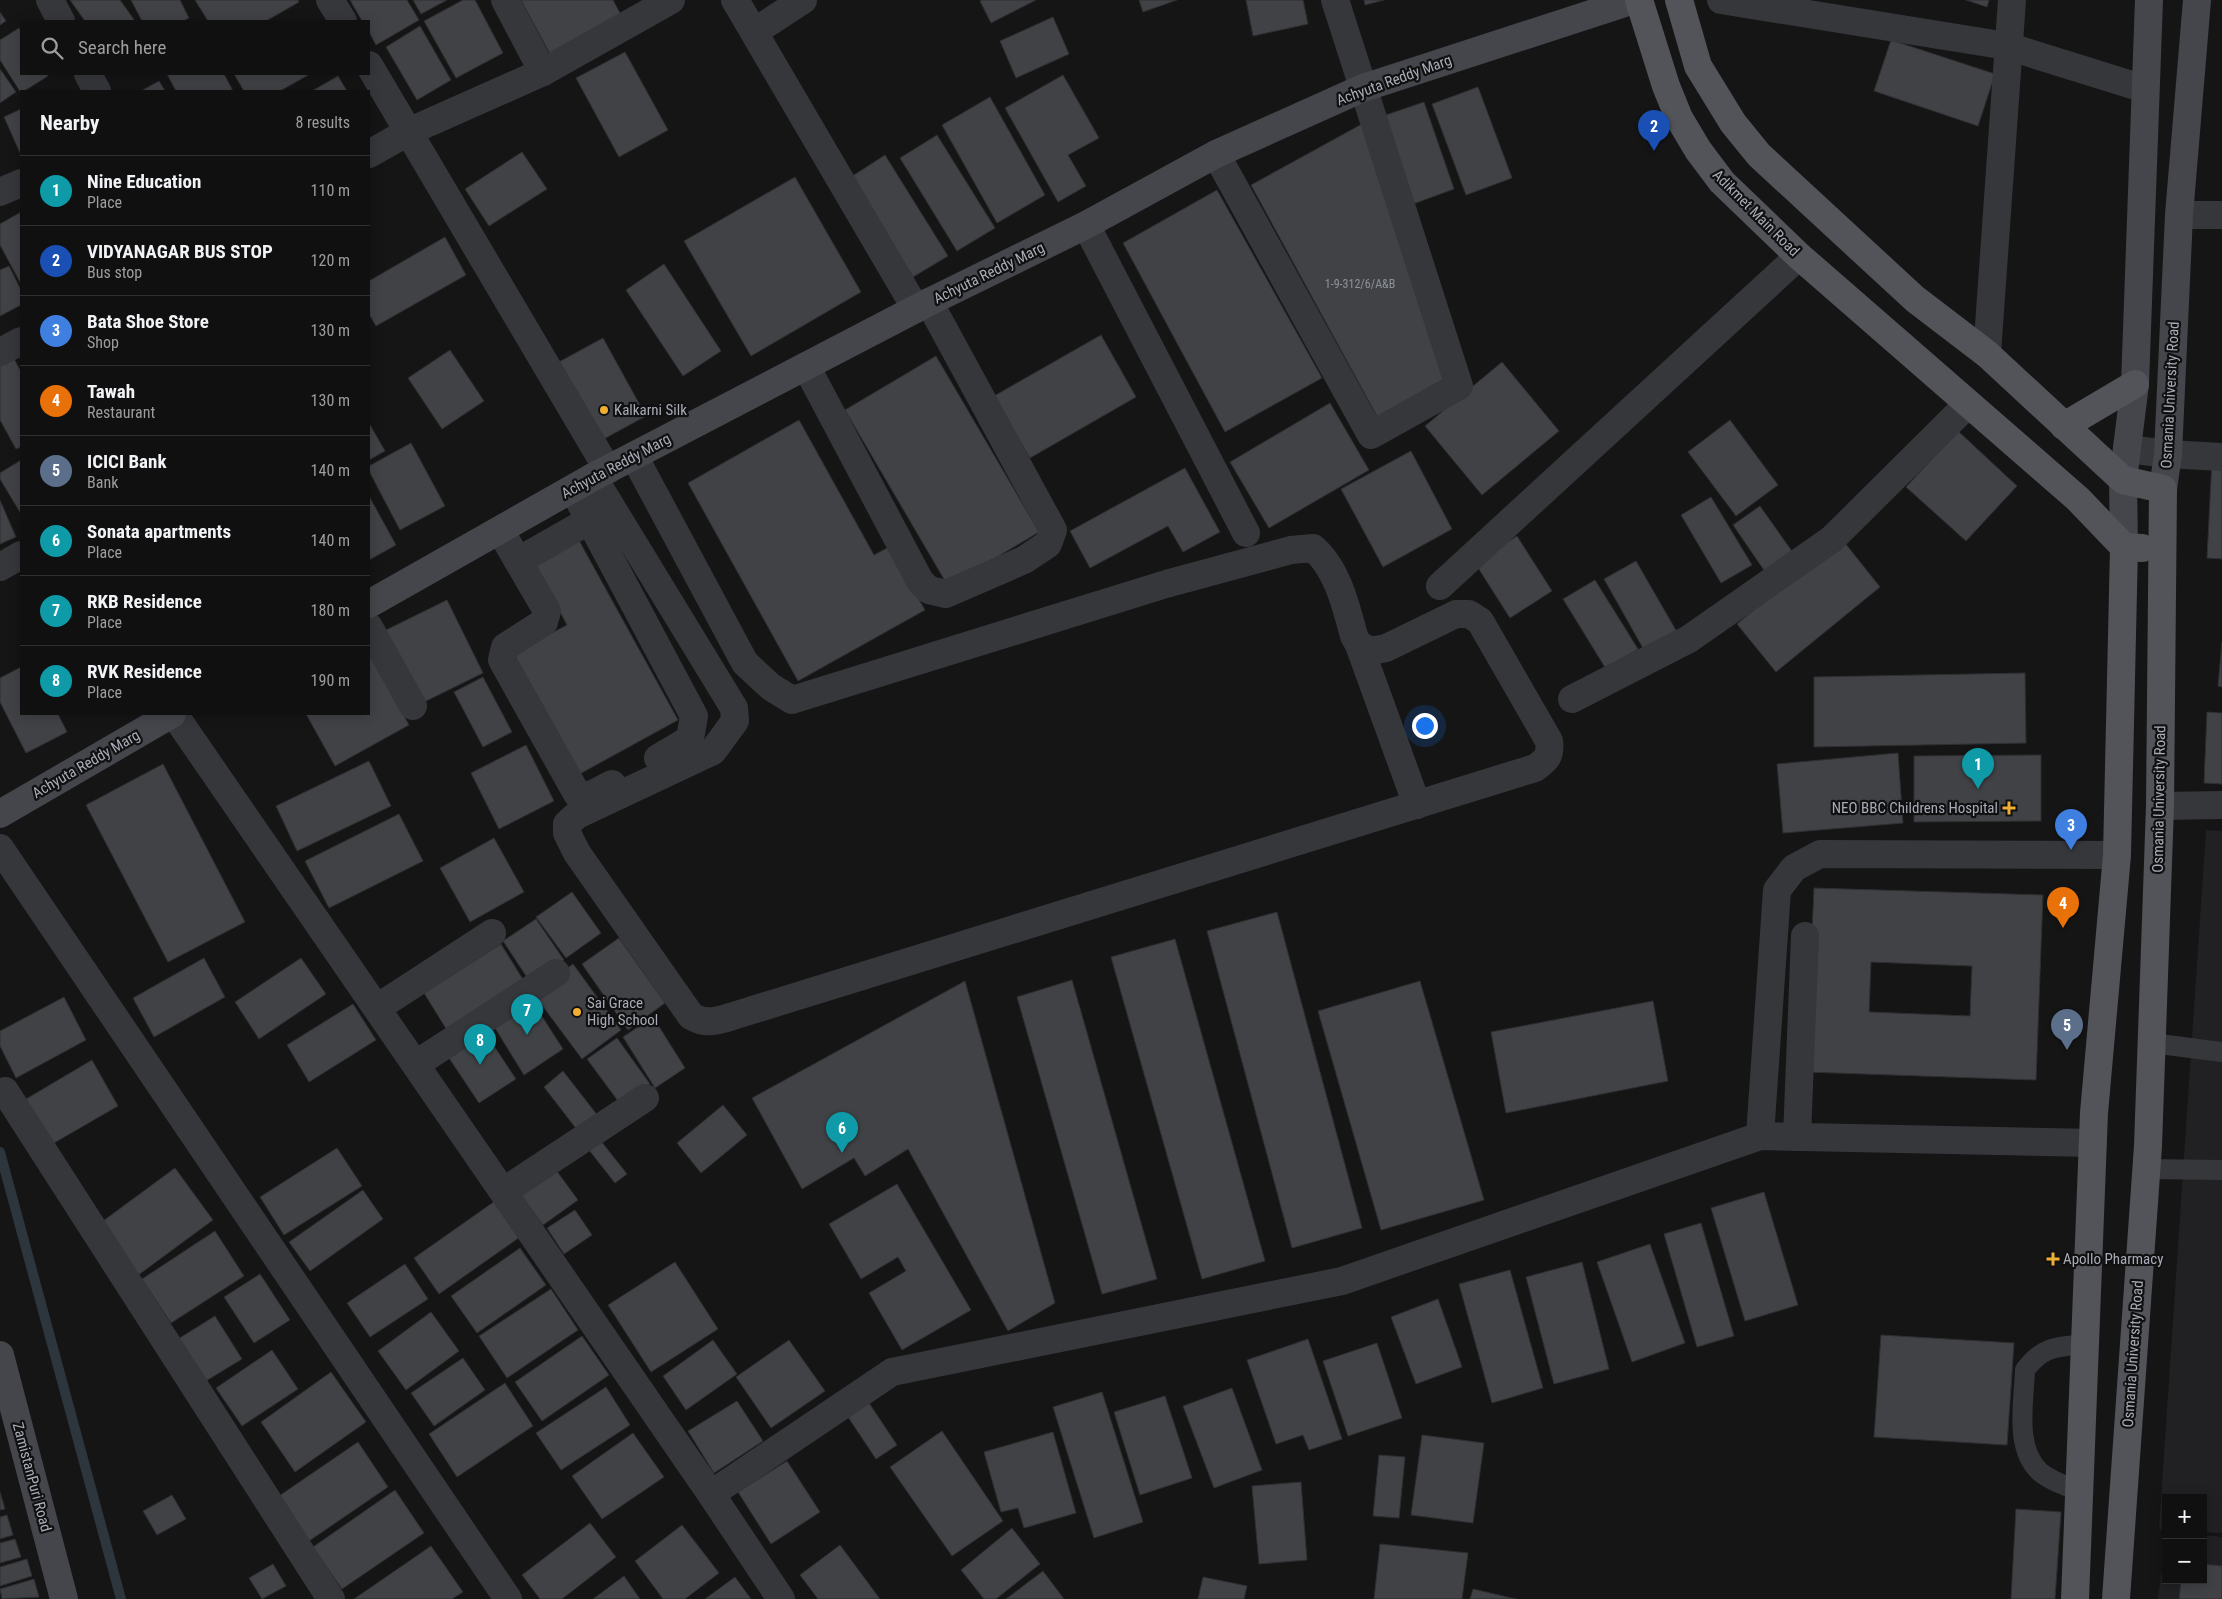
<!DOCTYPE html>
<html lang="en">
<head>
<meta charset="utf-8">
<style>
	body { margin:0; font-family:"Roboto Condensed",sans-serif; background:#191919; color:#f1f3f6 }
	.controls { position:absolute; right:15px; bottom:15px; display:grid; overflow:hidden; border-radius:0px; box-shadow:0 2px 12px #0003 }
	.controls button { width:45px; height:45px; display:grid; place-items:center; padding:0; border:0; border-bottom:1px solid #303030; background:#101010; color:#f1f3f6; font:25px sans-serif }
	.you { position:absolute; left:1424px; top:725px; width:18px; height:18px; margin:-12px; border:4px solid #fff; border-radius:50%; background:#1a73e8; box-shadow:0 0 0 8px #1a73e833 }
	.badge { display:grid; place-items:center; width:32px; height:32px; border-radius:50%; background:#f0af33; color:#fff; font-size:16px; font-weight:700 }
	.pin { position:absolute; translate:-50% -41px; filter:drop-shadow(0 1px 2px #0008) }
	.pin::after { content:''; position:absolute; top:26px; width:18px; height:15px; background:inherit; clip-path:polygon(0 0,100% 0,50% 100%) }
	.list { margin:0; padding:0; list-style:none }
	h2 { display:flex; justify-content:space-between; align-items:center; height:65px; margin:0; padding:0 20px; font-size:21px }
	h2 small { font-size:16px; font-weight:400; color:#9c9d9f }
	.list li { display:grid; grid-template-columns:32px 1fr auto; gap:15px; align-items:center; box-sizing:border-box; height:70px; padding:0 20px; border-top:1px solid #303030 }
	.list b { display:block; font-size:19px; white-space:nowrap }
	.list p { margin:0; font-size:16px; white-space:nowrap; color:#9c9d9f }
	.list em { font-size:16px; font-style:normal; color:#9c9d9f }
	.icon { flex:none; width:28px; height:28px; fill:none; stroke:currentColor; stroke-width:2; stroke-linecap:round; stroke-linejoin:round }
	.map { position:relative; flex:none; width:2222px; height:1599px; overflow:hidden }
	.search { position:absolute; background:#101010; box-shadow:0 2px 12px #0003; left:20px; top:20px; width:350px; height:55px; display:flex; align-items:center; gap:12px; box-sizing:border-box; padding:0 18px; border-radius:0px; color:#9c9d9f; font-size:19px }
	.panel { position:absolute; background:#101010; box-shadow:0 2px 12px #0003; left:20px; top:90px; width:350px; height:625px; border-radius:0px }
	.map>svg:first-child { display:block }
	.built { fill:#212123 }
	.lines { fill:none; stroke-linecap:round; stroke-linejoin:round }
	.stream { stroke:#2d363c; stroke-width:10 }
	.building { fill:#414246; stroke:#2f2f32; fill-rule:evenodd }
	.lane { stroke:#36373b; stroke-width:20 }
	.street { stroke:#36373b; stroke-width:28 }
	.secondary { stroke:#44464b; stroke-width:28 }
	.primary { stroke:#52545a; stroke-width:28 }
	.poi-dot { fill:#f0af33; stroke:#101011; stroke-width:2 }
	.labels { text-anchor:middle; dominant-baseline:central; stroke-width:4.5; stroke-linejoin:round; paint-order:stroke }
	.number-label { font-size:12px; fill:#8e929b }
	.street-label { font-size:15px; fill:#a7acb7; stroke:#101011 }
	.poi-label { font-size:15px; fill:#a7acb7; stroke:#101011; text-anchor:start }
</style>
</head>
<body>
<div class="map">
<svg width="2222" height="1599" viewBox="0 0 2222 1599">
	<rect width="100%" height="100%" fill="#151516"/>
	<g class="built">
		<path d="M2206 830 2222 831V1533L2203 1532V1498H2166V1530L2159 1529Z"/>
		<path d="M2203 1535 2222 1537V1599H2158L2166 1538V1580H2203Z"/>
	</g>
	<g class="lines">
		<path class="stream" d="M0 1152 121 1599"/>
	</g>
	<g class="building">
		<path d="M70 0H120L135 21H85Z"/>
		<path d="M131 0H180L189 18 183 21H142Z"/>
		<path d="M195 0H298L299 2 266 21H208Z"/>
		<path d="M350 0H407L419 20 376 45 369 32V21H362Z"/>
		<path d="M413 0H447L421 14Z"/>
		<path d="M463 0H475L503 53 456 78 424 21Z"/>
		<path d="M521 0H613L621 15 550 54Z"/>
		<path d="M982 0H1036L991 23 980 1Z"/>
		<path d="M1139 0H1177L1143 12Z"/>
		<path d="M1246 0H1303L1308 24 1253 36Z"/>
		<path d="M1364 0H1384L1365 5Z"/>
		<path d="M1966 0H1989L1987 7Z"/>
		<path d="M0 12 6 21 0 25Z"/>
		<path d="M1053 17 1069 54 1016 78 1000 41Z"/>
		<path d="M420 26 451 80 417 100 386 47Z"/>
		<path d="M19 28 21 32V74H47L48 76 21 93 0 60V40Z"/>
		<path d="M1891 40 1995 74 1978 126 1874 91Z"/>
		<path d="M625 52 668 130 619 157 576 78Z"/>
		<path d="M0 69 16 92 0 103Z"/>
		<path d="M167 74H224L233 91H176Z"/>
		<path d="M234 74H310L280 91H244Z"/>
		<path d="M1063 75 1099 138 1068 155 1086 186 1058 202 1005 108Z"/>
		<path d="M338 76 347 91H312Z"/>
		<path d="M159 81 165 91H141Z"/>
		<path d="M1478 87 1512 178 1466 195 1432 104Z"/>
		<path d="M990 97 1045 195 997 223 942 125Z"/>
		<path d="M1424 102 1454 189 1413 204 1383 116Z"/>
		<path d="M21 109V155L4 117Z"/>
		<path d="M1362 124 1449 383 1378 418 1251 185Z"/>
		<path d="M937 135 995 228 957 251 900 158Z"/>
		<path d="M522 152 547 189 489 226 465 189Z"/>
		<path d="M885 155 948 256 913 277 851 177Z"/>
		<path d="M795 177 861 292 751 356 684 241Z"/>
		<path d="M1217 190 1322 378 1225 432 1123 243Z"/>
		<path d="M21 212V284L0 245V224Z"/>
		<path d="M445 237 466 275 376 326 369 314V281Z"/>
		<path d="M664 264 721 351 683 376 626 290Z"/>
		<path d="M9 266 21 290V305L0 316V270Z"/>
		<path d="M1101 335 1136 397 1030 458 994 396Z"/>
		<path d="M603 338 646 416 600 441 557 363Z"/>
		<path d="M9 349 21 372V447L16 449 0 420V354Z"/>
		<path d="M450 350 484 401 442 429 408 378Z"/>
		<path d="M936 356 1039 532 948 586 845 410Z"/>
		<path d="M1502 362 1559 431 1482 495 1425 426Z"/>
		<path d="M1330 403 1369 470 1269 528 1230 462Z"/>
		<path d="M799 420 874 555 889 547 925 610 798 681 688 483Z"/>
		<path d="M1730 420 1778 485 1736 516 1688 452Z"/>
		<path d="M369 423 385 451 369 460Z"/>
		<path d="M1958 431 2017 486 1966 541 1906 487Z"/>
		<path d="M411 443 445 506 400 530 369 471V466Z"/>
		<path d="M1411 451 1452 529 1383 567 1341 489Z"/>
		<path d="M21 460V514L0 479V473Z"/>
		<path d="M2212 460 2222 461V559L2207 558Z"/>
		<path d="M1185 468 1220 532 1183 552 1168 526 1090 568 1070 531Z"/>
		<path d="M369 496 396 545 369 560Z"/>
		<path d="M1711 497 1752 565 1721 583 1681 515Z"/>
		<path d="M0 500 16 537 0 544Z"/>
		<path d="M1760 506 1796 557 1768 576 1733 525Z"/>
		<path d="M576 535 678 720 576 776 510 655 567 625 533 560Z"/>
		<path d="M1517 536 1552 591 1510 618 1475 563Z"/>
		<path d="M1841 538 1880 587 1776 672 1737 624Z"/>
		<path d="M1636 561 1677 632 1644 650 1604 579Z"/>
		<path d="M1595 580 1638 649 1606 669 1563 599Z"/>
		<path d="M447 600 483 673 418 705 382 632Z"/>
		<path d="M2222 642V687L2218 686Z"/>
		<path d="M369 652 409 725 335 766 306 714H369Z"/>
		<path d="M21 667V714H58L67 732 26 753 0 702V678Z"/>
		<path d="M2025 673 2026 743 1814 747V677Z"/>
		<path d="M483 677 512 732 483 747 454 692Z"/>
		<path d="M2207 712 2222 713V784L2204 783Z"/>
		<path d="M526 745 554 801 499 829 471 773Z"/>
		<path d="M1898 753 1903 823 1783 833 1777 764Z"/>
		<path d="M2041 755V821L1914 822V756Z"/>
		<path d="M369 761 391 806 297 851 276 806Z"/>
		<path d="M163 764 245 922 168 962 86 805Z"/>
		<path d="M399 814 423 861 329 908 305 861Z"/>
		<path d="M494 838 524 892 470 922 440 868Z"/>
		<path d="M1814 888 2043 895 2036 1080 1806 1072ZM1871 962 1972 966 1970 1016 1869 1012Z"/>
		<path d="M572 892 601 933 566 958 536 917Z"/>
		<path d="M1277 912 1362 1228 1292 1248 1207 931Z"/>
		<path d="M536 919 564 960 530 982 503 941Z"/>
		<path d="M619 938 665 1003 628 1030 582 964Z"/>
		<path d="M1175 939 1265 1261 1202 1279 1111 957Z"/>
		<path d="M501 944 527 986 450 1035 424 993Z"/>
		<path d="M204 958 225 997 154 1037 133 998Z"/>
		<path d="M301 958 326 994 259 1039 235 1002Z"/>
		<path d="M573 964 621 1030 582 1059 533 993Z"/>
		<path d="M1072 980 1157 1279 1102 1294 1017 997Z"/>
		<path d="M965 981 1055 1303 1008 1331 908 1149 865 1176 854 1158 802 1189 752 1098Z"/>
		<path d="M1420 981 1484 1200 1381 1230 1318 1011Z"/>
		<path d="M529 996 563 1049 524 1075 490 1020Z"/>
		<path d="M64 997 86 1040 16 1078 0 1046V1031Z"/>
		<path d="M1653 1001 1668 1081 1506 1113 1491 1032Z"/>
		<path d="M353 1004 376 1040 309 1082 287 1045Z"/>
		<path d="M653 1017 685 1068 655 1088 623 1037Z"/>
		<path d="M482 1028 516 1079 479 1103 445 1052Z"/>
		<path d="M617 1038 650 1084 621 1105 587 1059Z"/>
		<path d="M92 1060 118 1106 47 1147 21 1102Z"/>
		<path d="M563 1071 598 1116 578 1131 544 1087Z"/>
		<path d="M723 1105 747 1135 701 1173 677 1143Z"/>
		<path d="M597 1136 627 1174 615 1183 585 1145Z"/>
		<path d="M337 1148 362 1186 284 1235 260 1197Z"/>
		<path d="M553 1166 578 1200 543 1225 518 1191Z"/>
		<path d="M175 1168 213 1220 137 1276 99 1224Z"/>
		<path d="M897 1184 971 1310 902 1350 869 1293 906 1271 898 1257 861 1279 829 1224Z"/>
		<path d="M363 1190 383 1219 310 1271 289 1242Z"/>
		<path d="M1764 1192 1798 1305 1745 1321 1711 1208Z"/>
		<path d="M495 1201 520 1237 439 1294 414 1258Z"/>
		<path d="M575 1210 592 1235 564 1254 547 1228Z"/>
		<path d="M1701 1223 1734 1336 1697 1347 1664 1234Z"/>
		<path d="M215 1231 244 1276 171 1323 142 1279Z"/>
		<path d="M1650 1244 1685 1343 1632 1362 1597 1262Z"/>
		<path d="M520 1248 546 1285 477 1333 451 1296Z"/>
		<path d="M675 1262 718 1329 651 1372 608 1305Z"/>
		<path d="M1582 1262 1609 1369 1554 1384 1526 1277Z"/>
		<path d="M405 1264 428 1299 370 1337 347 1303Z"/>
		<path d="M1510 1270 1543 1388 1492 1403 1459 1284Z"/>
		<path d="M260 1274 290 1320 254 1343 224 1297Z"/>
		<path d="M551 1289 578 1330 507 1378 479 1336Z"/>
		<path d="M1438 1299 1462 1367 1416 1384 1391 1317Z"/>
		<path d="M431 1312 459 1351 406 1390 378 1351Z"/>
		<path d="M215 1316 242 1359 196 1387 170 1344Z"/>
		<path d="M1881 1335 2014 1343 2007 1445 1874 1437Z"/>
		<path d="M582 1336 609 1375 542 1421 515 1382Z"/>
		<path d="M1308 1339 1342 1439 1309 1450 1303 1435 1276 1444 1247 1360Z"/>
		<path d="M713 1340 737 1374 686 1410 663 1376Z"/>
		<path d="M789 1340 825 1391 771 1428 736 1377Z"/>
		<path d="M1377 1343 1402 1418 1348 1436 1323 1361Z"/>
		<path d="M272 1350 298 1389 242 1426 216 1388Z"/>
		<path d="M463 1358 485 1390 434 1426 411 1393Z"/>
		<path d="M331 1372 366 1422 295 1472 261 1422Z"/>
		<path d="M505 1383 533 1426 457 1477 429 1434Z"/>
		<path d="M606 1387 630 1425 561 1470 536 1433Z"/>
		<path d="M1232 1388 1262 1470 1214 1488 1183 1406Z"/>
		<path d="M1102 1392 1143 1522 1094 1538 1053 1407Z"/>
		<path d="M1165 1396 1192 1478 1140 1495 1114 1412Z"/>
		<path d="M867 1400 897 1445 876 1459 846 1414Z"/>
		<path d="M737 1401 763 1441 714 1473 688 1431Z"/>
		<path d="M942 1431 1003 1521 952 1556 890 1467Z"/>
		<path d="M1053 1432 1076 1513 1024 1528 1018 1508 1001 1512 984 1452Z"/>
		<path d="M633 1433 664 1477 602 1519 572 1476Z"/>
		<path d="M1422 1435 1484 1443 1473 1523 1411 1515Z"/>
		<path d="M358 1442 388 1487 309 1541 279 1496Z"/>
		<path d="M1379 1455 1405 1457 1399 1518 1373 1516Z"/>
		<path d="M787 1461 820 1512 771 1544 738 1492Z"/>
		<path d="M1301 1482 1307 1560 1259 1564 1252 1486Z"/>
		<path d="M395 1490 424 1533 342 1589 313 1547Z"/>
		<path d="M0 1492 5 1509 0 1510Z"/>
		<path d="M172 1495 186 1519 157 1535 143 1511Z"/>
		<path d="M2016 1509 2061 1512 2055 1599H2011Z"/>
		<path d="M7 1515 13 1535 0 1539V1517Z"/>
		<path d="M590 1523 616 1557 562 1599H540L522 1575Z"/>
		<path d="M682 1525 719 1573 685 1599H663L635 1561Z"/>
		<path d="M1012 1528 1040 1564 996 1599H984L961 1570Z"/>
		<path d="M15 1539 21 1557 0 1563V1543Z"/>
		<path d="M1380 1544 1468 1553 1462 1599H1374Z"/>
		<path d="M840 1545 880 1599H818L800 1575Z"/>
		<path d="M431 1546 463 1592 452 1599H354Z"/>
		<path d="M27 1559 32 1576 0 1586V1567Z"/>
		<path d="M273 1564 286 1586 262 1599 249 1578Z"/>
		<path d="M2203 1564 2222 1566V1599H2179L2181 1580H2203Z"/>
		<path d="M1043 1571 1064 1599H1006Z"/>
		<path d="M624 1576 640 1599H593Z"/>
		<path d="M735 1577 751 1599H705Z"/>
		<path d="M1203 1577 1247 1586 1244 1599H1198Z"/>
		<path d="M34 1579 39 1597 2 1599 0 1589Z"/>
		<path d="M1473 1589 1516 1599H1470Z"/>
	</g>
	<g class="lines">
		<g class="lane">
			<path d="M2152 1043 2222 1052"/>
			<path d="M2147 1169 2222 1170"/>
			<path d="M2079 1491C2066 1486 2051 1481 2040 1472 2014 1448 2024 1402 2025 1370 2043 1346 2057 1347 2085 1344"/>
		</g>
		<g class="street">
			<path d="M50 0 61 21"/>
			<path d="M330 0 343 21"/>
			<path d="M505 0 543 72"/>
			<path d="M735 0 916 309"/>
			<path d="M1721 0 2007 46 2145 89"/>
			<path d="M754 32 803 0"/>
			<path d="M369 65 608 470"/>
			<path d="M88 74 97 91"/>
			<path d="M369 154 408 132 543 72 671 0"/>
			<path d="M1216 154 1371 435 1459 386 1335 0"/>
			<path d="M0 192 21 183"/>
			<path d="M2179 215H2222"/>
			<path d="M1086 225 1246 533"/>
			<path d="M0 352 21 341"/>
			<path d="M1987 354 2012 0"/>
			<path d="M806 366 920 581 929 590 946 594 1024 560 1048 544 1053 530 929 302"/>
			<path d="M2127 449 2168 454 2222 457"/>
			<path d="M593 477 734 708 735 721 713 751 577 815 567 824V833L577 853 691 1016C706 1025 717 1021 733 1016L1535 768C1547 760 1551 755 1549 741L1480 621 1469 614H1456L1386 648 1371 651 1359 645 1354 636C1346 606 1337 568 1313 548L1291 550 1166 584 792 700 771 687 745 663 634 456"/>
			<path d="M573 489 694 716 690 739 658 758"/>
			<path d="M500 530 547 611 544 622 505 647 502 660 577 794 591 795 612 784"/>
			<path d="M518 561 590 520"/>
			<path d="M0 567 21 555"/>
			<path d="M1440 586 1799 256"/>
			<path d="M369 627 413 706"/>
			<path d="M1359 645 1417 805"/>
			<path d="M1572 699 1689 639 1832 539 1968 404"/>
			<path d="M174 714 711 1494 781 1599"/>
			<path d="M2160 806 2222 805"/>
			<path d="M0 848 508 1599"/>
			<path d="M377 1008 492 933"/>
			<path d="M416 1064 556 973"/>
			<path d="M5 1091 331 1599"/>
			<path d="M1760 1136 1777 890 1794 868 1820 854 2117 855"/>
			<path d="M1797 1137 1805 936"/>
			<path d="M504 1191 645 1098"/>
			<path d="M711 1494 892 1372 1342 1281 1760 1136 2093 1143"/>
		</g>
		<g class="secondary">
			<path d="M2163 489 2168 454 2179 215 2197 0"/>
			<path d="M2124 547 2123 480 2135 384 2149 0"/>
			<path d="M369 604 593 477 929 302 1086 225 1216 154 1363 88 1634 0"/>
			<path d="M0 814 172 714"/>
			<path d="M0 1355 64 1599"/>
		</g>
		<g class="primary">
			<path d="M1639 0 1666 86 1679 118 1698 150 1722 182 1799 256 2078 499 2124 547 2142 548"/>
			<path d="M1679 0 1698 66 1733 123 1759 155 1915 299 1987 354 2123 480 2163 489 2160 806 2148 1146 2116 1599"/>
			<path d="M2064 426 2135 384"/>
			<path d="M2075 1599 2094 1113 2117 855 2124 547"/>
		</g>
	</g>
	<g class="poi-dot">
		<circle cx="604" cy="410" r="5"/>
		<path d="M2006.5 800.5h5v5h5v5h-5v5h-5v-5h-5v-5h5z"/>
		<circle cx="577" cy="1012" r="5"/>
		<path d="M2050.5 1251.5h5v5h5v5h-5v5h-5v-5h-5v-5h5z"/>
	</g>
	<g class="labels">
		<g class="number-label">
			<text x="1360" y="284">1-9-312/6/A&amp;B</text>
		</g>
		<g class="street-label">
			<text transform="translate(1394 80) rotate(-20)">Achyuta Reddy Marg</text>
			<text transform="translate(1756 213) rotate(45)">Adikmet Main Road</text>
			<text transform="translate(989 273) rotate(-26)">Achyuta Reddy Marg</text>
			<text transform="translate(2170 395) rotate(-87)">Osmania University Road</text>
			<text transform="translate(616 466) rotate(-28)">Achyuta Reddy Marg</text>
			<text transform="translate(86 764) rotate(-30)">Achyuta Reddy Marg</text>
			<text transform="translate(2159 799) rotate(-89)">Osmania University Road</text>
			<text transform="translate(2133 1354) rotate(-86)">Osmania University Road</text>
			<text transform="translate(32 1477) rotate(75)">ZamistanPuri Road</text>
		</g>
		<g class="poi-label">
			<text x="614" y="410">Kalkarni Silk</text>
			<text x="1998" y="808" text-anchor="end">NEO BBC Childrens Hospital</text>
			<text x="587" y="1003">Sai Grace<tspan x="587" dy="17">High School</tspan></text>
			<text x="2063" y="1259">Apollo Pharmacy</text>
		</g>
	</g>
</svg>
<div class="controls">
<button>+</button>
<button>−</button>
</div>
<div class="you"></div>
<div class="pin badge" style="left:1978px;top:789px;background:#0f9aa8">1</div>
<div class="pin badge" style="left:1654px;top:151px;background:#1a4fb4">2</div>
<div class="pin badge" style="left:2071px;top:850px;background:#3f7fe0">3</div>
<div class="pin badge" style="left:2063px;top:928px;background:#e8710a">4</div>
<div class="pin badge" style="left:2067px;top:1050px;background:#5c6f8a">5</div>
<div class="pin badge" style="left:842px;top:1153px;background:#0f9aa8">6</div>
<div class="pin badge" style="left:527px;top:1035px;background:#0f9aa8">7</div>
<div class="pin badge" style="left:480px;top:1065px;background:#0f9aa8">8</div>
<div class="search"><svg class="icon" aria-label="search" viewBox="0 0 24 24"><circle cx="10" cy="10" r="6"/><path d="M15 15l6 6"/></svg>Search here</div>
<section class="panel">
<h2>Nearby<small>8 results</small></h2>
<ul class="list">
<li><span class="badge" style="background:#0f9aa8">1</span><div><b>Nine Education</b><p>Place</p></div><em>110 m</em></li>
<li><span class="badge" style="background:#1a4fb4">2</span><div><b>VIDYANAGAR BUS STOP</b><p>Bus stop</p></div><em>120 m</em></li>
<li><span class="badge" style="background:#3f7fe0">3</span><div><b>Bata Shoe Store</b><p>Shop</p></div><em>130 m</em></li>
<li><span class="badge" style="background:#e8710a">4</span><div><b>Tawah</b><p>Restaurant</p></div><em>130 m</em></li>
<li><span class="badge" style="background:#5c6f8a">5</span><div><b>ICICI Bank</b><p>Bank</p></div><em>140 m</em></li>
<li><span class="badge" style="background:#0f9aa8">6</span><div><b>Sonata apartments</b><p>Place</p></div><em>140 m</em></li>
<li><span class="badge" style="background:#0f9aa8">7</span><div><b>RKB Residence</b><p>Place</p></div><em>180 m</em></li>
<li><span class="badge" style="background:#0f9aa8">8</span><div><b>RVK Residence</b><p>Place</p></div><em>190 m</em></li>
</ul>
</section>
</div>
</body>
</html>
